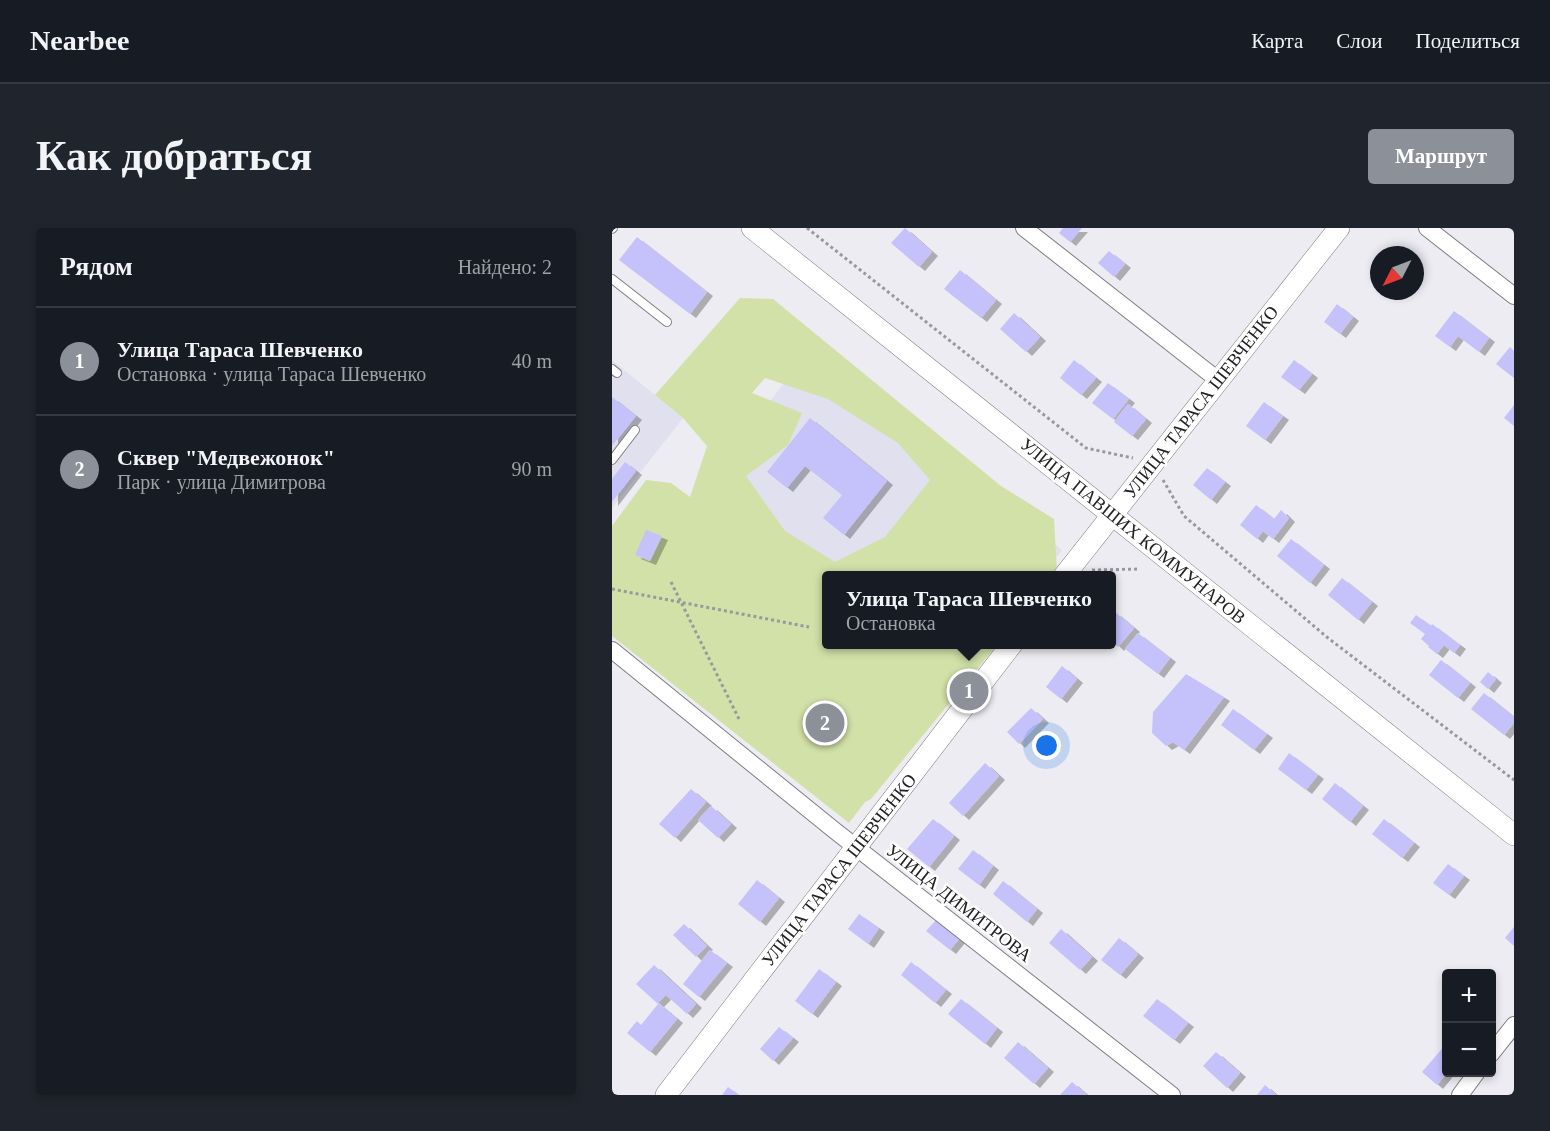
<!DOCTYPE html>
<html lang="ru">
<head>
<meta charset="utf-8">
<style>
	body { margin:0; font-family:Georgia,serif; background:#20242c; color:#f1f3f6 }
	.controls { position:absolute; right:18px; bottom:18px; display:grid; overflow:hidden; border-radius:6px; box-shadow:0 3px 9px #0003 }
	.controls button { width:54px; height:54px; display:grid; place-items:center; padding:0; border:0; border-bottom:2px solid #363941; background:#171b24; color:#f1f3f6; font:30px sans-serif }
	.compass { position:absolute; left:758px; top:18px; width:54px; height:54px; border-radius:50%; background:#171b24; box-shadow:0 3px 9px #0003; rotate:228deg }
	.you { position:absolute; left:435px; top:518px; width:21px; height:21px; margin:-15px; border:4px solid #fff; border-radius:50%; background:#1a73e8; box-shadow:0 0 0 9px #1a73e833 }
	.badge { display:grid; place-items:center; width:39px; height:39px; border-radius:50%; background:#8c9099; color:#fff; font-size:20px; font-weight:700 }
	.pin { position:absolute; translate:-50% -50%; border:3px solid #fff; box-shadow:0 2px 6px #0006 }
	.popup { position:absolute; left:210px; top:343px; width:294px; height:78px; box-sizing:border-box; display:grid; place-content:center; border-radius:6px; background:#171b24; filter:drop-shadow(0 2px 4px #0005); font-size:20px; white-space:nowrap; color:#9ea1a6 }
	.popup b { font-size:22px; color:#f1f3f6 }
	.popup::after { content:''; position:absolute; left:50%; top:100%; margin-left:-12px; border:12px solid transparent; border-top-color:#171b24 }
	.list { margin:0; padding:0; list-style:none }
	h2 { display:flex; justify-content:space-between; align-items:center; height:78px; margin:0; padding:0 24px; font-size:26px }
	h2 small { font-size:20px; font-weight:400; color:#9ea1a6 }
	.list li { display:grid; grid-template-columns:39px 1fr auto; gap:18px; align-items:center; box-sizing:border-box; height:108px; padding:0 24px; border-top:2px solid #363941 }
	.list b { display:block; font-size:22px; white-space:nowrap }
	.list p { margin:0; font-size:20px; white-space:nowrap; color:#9ea1a6 }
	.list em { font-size:20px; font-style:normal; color:#9ea1a6 }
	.map { position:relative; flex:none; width:902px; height:867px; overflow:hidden; border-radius:6px }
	header { display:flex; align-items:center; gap:36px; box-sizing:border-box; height:84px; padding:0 30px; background:#171b24; border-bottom:2px solid #363941 }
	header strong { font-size:28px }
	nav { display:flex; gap:33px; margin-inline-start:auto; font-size:21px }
	.intro { display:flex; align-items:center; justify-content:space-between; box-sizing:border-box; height:144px; padding:0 36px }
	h1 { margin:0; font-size:42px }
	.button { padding:15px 27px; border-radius:6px; background:#8c9099; color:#fff; font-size:21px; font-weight:700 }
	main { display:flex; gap:36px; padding:0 36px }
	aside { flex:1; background:#171b24; border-radius:6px; box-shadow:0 3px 9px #0003 }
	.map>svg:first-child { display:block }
	.built { fill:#e0e0ee }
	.green { fill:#d2e1a8; fill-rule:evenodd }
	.building { fill:#c5c1fb; filter:url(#shadow) }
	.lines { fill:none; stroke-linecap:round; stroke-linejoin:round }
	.service-casing { stroke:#7d7d83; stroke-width:10 }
	.minor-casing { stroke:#7d7d83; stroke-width:18 }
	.tertiary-casing { stroke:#7d7d83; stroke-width:22 }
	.path { stroke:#98989d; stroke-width:3; stroke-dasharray:3 3; stroke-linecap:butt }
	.service { stroke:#fff; stroke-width:8 }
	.minor { stroke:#fff; stroke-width:16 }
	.tertiary { stroke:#fff; stroke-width:21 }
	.labels { text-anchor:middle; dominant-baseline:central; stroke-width:5; stroke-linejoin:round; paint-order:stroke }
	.street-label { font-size:18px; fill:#212124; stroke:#fff }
</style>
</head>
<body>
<header>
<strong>Nearbee</strong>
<nav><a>Карта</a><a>Слои</a><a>Поделиться</a></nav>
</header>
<div class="intro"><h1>Как добраться</h1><a class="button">Маршрут</a></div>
<main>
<aside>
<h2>Рядом<small>Найдено: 2</small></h2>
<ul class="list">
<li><span class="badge">1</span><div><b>Улица Тараса Шевченко</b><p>Остановка · улица Тараса Шевченко</p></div><em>40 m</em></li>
<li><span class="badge">2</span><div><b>Сквер &quot;Медвежонок&quot;</b><p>Парк · улица Димитрова</p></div><em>90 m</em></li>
</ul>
</aside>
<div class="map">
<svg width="902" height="867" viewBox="0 0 902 867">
	<defs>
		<filter id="shadow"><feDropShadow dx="6" dy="4" stdDeviation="0" flood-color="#0004"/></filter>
	</defs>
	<rect width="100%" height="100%" fill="#ececf2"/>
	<g class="built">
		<path d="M200 120 450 322 430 347 214 348 80 271Z"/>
		<path d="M0 132 71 190 0 280Z"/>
	</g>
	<path class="green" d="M128 70 161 71 389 258 442 291 445 344 442 348H214V416L385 417 259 571 253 574 237 595 0 408V298L34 252 59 255 78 269 95 218 71 190 43 167ZM153 150 216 171 286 215 318 252 273 309 223 334 173 303 134 248 176 217 190 185 140 165Z"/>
	<g class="building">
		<path d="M293 0 320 24 307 39 279 15Z"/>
		<path d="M451 0H470L458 14 447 5Z"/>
		<path d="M25 9 95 64 78 86 7 32Z"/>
		<path d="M497 23 513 36 502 49 486 35Z"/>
		<path d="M767 37V51L760 46Z"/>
		<path d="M348 42 384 72 369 90 332 61Z"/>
		<path d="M725 76 741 89 728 106 712 94Z"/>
		<path d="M842 83 877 110 867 124 846 108 838 119 823 108Z"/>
		<path d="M402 85 428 109 414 124 388 101Z"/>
		<path d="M898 119 902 123V150L884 136Z"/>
		<path d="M462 132 484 150 469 167 448 150Z"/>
		<path d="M682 132 700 146 687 162 669 149Z"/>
		<path d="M496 155 517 171 501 191 480 175Z"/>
		<path d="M0 169 24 188 0 218Z"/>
		<path d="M652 174 671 188 653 212 634 198Z"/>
		<path d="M516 176 534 191 520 208 502 194Z"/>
		<path d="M902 177V198L892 190Z"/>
		<path d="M198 190 275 253 232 307 211 290 230 267 193 238 175 260 155 244Z"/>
		<path d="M13 234 24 243 0 274V251Z"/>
		<path d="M595 240 613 254 599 272 581 257Z"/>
		<path d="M644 277 662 291 669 282 677 290 661 311 651 303 645 311 628 297Z"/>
		<path d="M34 302 50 308 38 333 23 327Z"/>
		<path d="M679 311 712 337 698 355 665 328Z"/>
		<path d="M730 350 760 374 746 392 716 367Z"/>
		<path d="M503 384 522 400 506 419 500 413V388Z"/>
		<path d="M804 387 819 398 820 396 848 417 842 425 832 417 825 426 816 419 817 418 809 411 813 406 798 395Z"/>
		<path d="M526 405 558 430 546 446 513 421Z"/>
		<path d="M829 432 858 455 846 470 817 447Z"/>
		<path d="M450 438 465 451 449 471 434 459Z"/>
		<path d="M876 444 884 451 876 461 868 454Z"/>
		<path d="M574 446 612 469 572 522 561 514 554 518 540 505 541 484Z"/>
		<path d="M872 465 902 489V495L892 507 859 481Z"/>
		<path d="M419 480 431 491 407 516 395 504Z"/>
		<path d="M621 481 655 506 642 522 609 497Z"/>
		<path d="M677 525 706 547 694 562 666 541Z"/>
		<path d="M373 535 387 548 351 588 337 575Z"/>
		<path d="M723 555 751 578 738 594 710 571Z"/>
		<path d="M79 561 94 574 63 610 47 596Z"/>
		<path d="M99 578 119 596 106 610 86 592Z"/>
		<path d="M321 591 342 608 317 639 295 621Z"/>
		<path d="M772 591 802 615 790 630 760 606Z"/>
		<path d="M361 622 381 638 367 657 346 641Z"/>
		<path d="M836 636 852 648 837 667 821 655Z"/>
		<path d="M145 652 167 670 148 694 126 676Z"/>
		<path d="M391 653 425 681 415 694 381 666Z"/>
		<path d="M247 686 267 700 256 716 236 701Z"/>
		<path d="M325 691 348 710 338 722 314 703Z"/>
		<path d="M72 696 95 718 84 729 61 707Z"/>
		<path d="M902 699V718L893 710Z"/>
		<path d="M449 701 480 729 468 742 437 715Z"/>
		<path d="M507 710 526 726 508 747 489 732Z"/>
		<path d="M98 722 115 735 87 769 71 756Z"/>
		<path d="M299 734 334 762 323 775 289 747Z"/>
		<path d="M42 737 84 776 75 786 54 767 46 775 65 791 38 824 15 805 25 793 29 797 46 776 24 756Z"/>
		<path d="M207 741 224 754 200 786 183 773Z"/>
		<path d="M349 771 385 800 373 816 336 786Z"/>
		<path d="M545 771 576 795 562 812 531 788Z"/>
		<path d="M167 799 181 810 161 833 148 821Z"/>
		<path d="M406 814 436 840 422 856 392 830Z"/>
		<path d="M834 816V846L825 857 810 844Z"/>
		<path d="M604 824 628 845 615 860 591 838Z"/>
		<path d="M460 854 475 867H448Z"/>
		<path d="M653 857 664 867H645Z"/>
		<path d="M116 859 127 867H110Z"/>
	</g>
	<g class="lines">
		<g class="service-casing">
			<g id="service">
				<path d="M0 1 1 0"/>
				<path d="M0 51 55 94"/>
				<path d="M0 141 5 145"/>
				<path d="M0 232 23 202"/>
			</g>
		</g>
		<g class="minor-casing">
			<g id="minor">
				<path d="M412 0 606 152"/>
				<path d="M815 0 902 68"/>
				<path d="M0 422 222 602 560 867"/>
				<path d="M879 826 902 797"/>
				<path d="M848 867 865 844"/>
			</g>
		</g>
		<g class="tertiary-casing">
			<g id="tertiary">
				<path d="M140 0 902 607"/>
				<path d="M452 348 727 0"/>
				<path d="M54 867 400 416"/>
			</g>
		</g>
		<g class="path">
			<path d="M195 0 474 220 521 230"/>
			<path d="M551 252 572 288 716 410 902 552"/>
			<path d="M480 342 528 341"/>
			<path d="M59 354 127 491"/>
			<path d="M0 361 197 399"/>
		</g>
		<use href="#service" class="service"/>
		<use href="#minor" class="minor"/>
		<use href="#tertiary" class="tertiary"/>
	</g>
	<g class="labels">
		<g class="street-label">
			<text transform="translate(589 174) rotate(-52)">УЛИЦА ТАРАСА ШЕВЧЕНКО</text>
			<text transform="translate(521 303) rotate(39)">УЛИЦА ПАВШИХ КОММУНАРОВ</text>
			<text transform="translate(227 642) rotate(-52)">УЛИЦА ТАРАСА ШЕВЧЕНКО</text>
			<text transform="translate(347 675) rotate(38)">УЛИЦА ДИМИТРОВА</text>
		</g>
	</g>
</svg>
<div class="controls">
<button>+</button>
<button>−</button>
</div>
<svg class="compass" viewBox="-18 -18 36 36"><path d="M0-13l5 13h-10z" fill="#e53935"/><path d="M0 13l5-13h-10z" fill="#9ea1a6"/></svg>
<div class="you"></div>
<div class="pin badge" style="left:357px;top:463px">1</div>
<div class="popup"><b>Улица Тараса Шевченко</b>Остановка</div>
<div class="pin badge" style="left:213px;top:495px">2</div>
</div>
</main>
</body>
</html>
